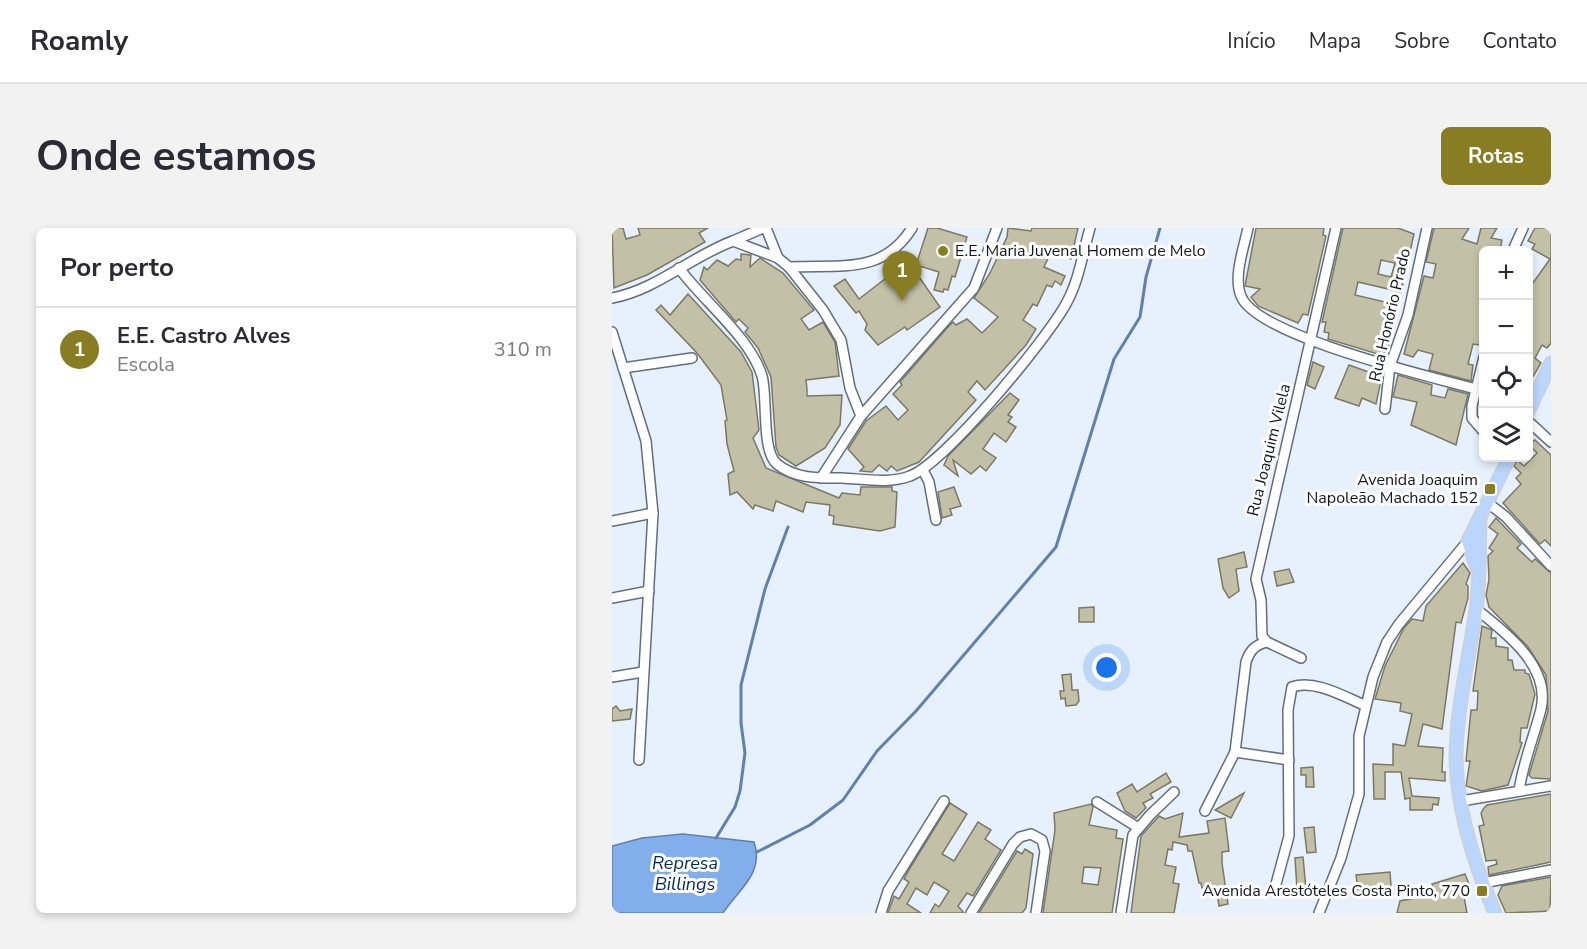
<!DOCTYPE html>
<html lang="pt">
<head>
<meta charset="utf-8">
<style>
	body { margin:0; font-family:"Nunito Sans",sans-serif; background:#f2f2f3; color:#2b2b33 }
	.controls { position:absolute; right:18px; top:18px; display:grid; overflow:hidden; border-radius:9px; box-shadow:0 3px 9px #0003 }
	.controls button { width:54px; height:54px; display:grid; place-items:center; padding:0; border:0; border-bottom:2px solid #e1e1e2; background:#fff; color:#2b2b33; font:30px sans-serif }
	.you { position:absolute; left:495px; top:440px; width:21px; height:21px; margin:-15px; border:4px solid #fff; border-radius:50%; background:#1a73e8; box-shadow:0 0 0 9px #1a73e833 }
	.badge { display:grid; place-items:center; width:39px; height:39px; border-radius:50%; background:#897d24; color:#fff; font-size:20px; font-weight:700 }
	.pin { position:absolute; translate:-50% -50px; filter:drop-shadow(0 2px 3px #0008) }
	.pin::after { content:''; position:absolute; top:32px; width:21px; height:18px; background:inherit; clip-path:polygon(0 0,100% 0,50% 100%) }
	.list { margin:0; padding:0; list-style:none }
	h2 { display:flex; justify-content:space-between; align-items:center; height:78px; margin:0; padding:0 24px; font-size:26px }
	h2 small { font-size:20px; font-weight:400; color:#7c7c81 }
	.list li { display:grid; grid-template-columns:39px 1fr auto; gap:18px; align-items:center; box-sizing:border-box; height:84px; padding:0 24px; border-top:2px solid #e1e1e2 }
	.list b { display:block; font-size:22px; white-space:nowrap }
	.list p { margin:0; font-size:20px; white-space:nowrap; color:#7c7c81 }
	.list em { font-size:20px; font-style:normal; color:#7c7c81 }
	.icon { flex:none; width:33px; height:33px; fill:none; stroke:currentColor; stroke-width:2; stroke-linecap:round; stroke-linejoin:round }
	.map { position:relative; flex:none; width:939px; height:685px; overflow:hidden; border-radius:9px }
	header { display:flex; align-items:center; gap:36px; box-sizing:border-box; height:84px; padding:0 30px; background:#fff; border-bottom:2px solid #e1e1e2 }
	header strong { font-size:28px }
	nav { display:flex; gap:33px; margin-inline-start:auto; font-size:21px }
	.intro { display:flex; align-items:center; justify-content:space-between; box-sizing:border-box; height:144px; padding:0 36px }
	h1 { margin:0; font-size:42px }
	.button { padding:15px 27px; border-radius:9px; background:#897d24; color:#fff; font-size:21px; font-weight:700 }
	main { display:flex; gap:36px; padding:0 36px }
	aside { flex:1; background:#fff; border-radius:9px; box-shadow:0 3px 9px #0003 }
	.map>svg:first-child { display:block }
	.water { fill:#82aeec; stroke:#6080ae; stroke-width:1.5 }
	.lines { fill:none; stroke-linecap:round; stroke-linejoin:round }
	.stream { stroke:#6080ae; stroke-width:3 }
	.building { fill:#c3c0a8; stroke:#7c7963; stroke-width:1.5; fill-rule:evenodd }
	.minor-casing { stroke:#616e81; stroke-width:12 }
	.major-casing { stroke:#cfd0d2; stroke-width:15 }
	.minor { stroke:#fff; stroke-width:9 }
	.major { stroke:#bad6fe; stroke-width:12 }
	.poi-dot { fill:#897d24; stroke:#fdfdfd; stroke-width:2 }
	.labels { text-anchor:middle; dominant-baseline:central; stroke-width:6; stroke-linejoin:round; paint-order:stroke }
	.poi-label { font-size:16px; fill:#11161d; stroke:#fdfdfd; text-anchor:end }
	.street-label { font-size:16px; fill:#11161d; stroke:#fdfdfd }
	.water-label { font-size:18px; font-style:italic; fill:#00285e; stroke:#fdfdfd }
</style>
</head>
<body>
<header>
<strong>Roamly</strong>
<nav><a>Início</a><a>Mapa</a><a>Sobre</a><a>Contato</a></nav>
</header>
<div class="intro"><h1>Onde estamos</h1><a class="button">Rotas</a></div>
<main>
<aside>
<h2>Por perto<small></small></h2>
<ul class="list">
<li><span class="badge">1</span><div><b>E.E. Castro Alves</b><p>Escola</p></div><em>310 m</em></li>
</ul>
</aside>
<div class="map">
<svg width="939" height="685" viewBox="0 0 939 685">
	<rect width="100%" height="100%" fill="#e7f1fd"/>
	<path class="water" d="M71 606 142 614C153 645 126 662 111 685H0V618L30 610Z"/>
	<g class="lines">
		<g class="stream">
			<path d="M104 610 123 579 128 563 133 525 129 495V457L153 361 176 299"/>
			<path d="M145 624 198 597 231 572 265 523 304 483 444 319 502 131 528 89 534 49 548 0"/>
		</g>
	</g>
	<g class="building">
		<path d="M0 0H11L14 11 28 7 26 0H96L87 5 93 14 35 47 2 60Z"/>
		<path d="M316 0H325L355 9 343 49 340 48 336 62 332 61 331 64 322 62 327 44 304 37Z"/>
		<path d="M396 0 419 3 420 0H466L459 31 439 24 432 39 453 48 449 57 443 53 440 59 435 57 425 78 421 76 411 92 424 101 414 117 373 162 365 153 356 164 364 172 307 234 285 243 279 238 275 243 267 237 260 244 248 243 252 239 236 221 254 193 274 178 286 192 296 182 281 166 290 157 288 154 335 100 341 94 344 97 355 91 370 105 386 89 362 70 378 45 395 9Z"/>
		<path d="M644 0H712L711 7 714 8 696 87 691 86 686 95 646 78 639 69 648 61 633 58Z"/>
		<path d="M731 0H786L802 6 789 64 746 54 743 67 786 77 776 121 769 127 716 111 717 105 712 104 714 94H710ZM769 32 783 35 779 49 766 46Z"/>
		<path d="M822 0H857L850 11 865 16 869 0H885L879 10 890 12 888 22H872V98L867 117 861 116 856 136 861 137 859 153 817 142 821 126 806 122 801 129 792 126 812 48 821 50 824 36 814 34Z"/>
		<path d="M923 0H939V115L935 120 930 117 923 130 929 135 916 157V62L938 31 920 21 923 16 916 13Z"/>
		<path d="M129 26 139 27 138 39 148 30 171 45 202 82 189 91 197 102 211 94 223 114 227 148 194 152 195 161V168L230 167 228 197 213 220 184 238 167 227 164 219 159 149 146 120 133 104 136 100 127 91 124 94 88 52 92 39 95 42 105 32 116 38 124 31 129 32Z"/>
		<path d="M296 33 328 79 295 102 293 99 266 117 253 102 255 96 247 83 244 85 222 58 233 51 247 71Z"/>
		<path d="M76 66 129 124 140 144 147 202 141 210 154 240 227 270 230 265 248 267 249 259H280V263L285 264 283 299 268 303 221 296 222 288 217 287 218 277 194 274 191 284 164 273 161 283 143 277 141 281 125 264 118 267 116 246 122 243 115 216 113 193 115 192 109 157 85 125 44 82 49 77 58 87Z"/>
		<path d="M701 134 712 139 703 161 695 157Z"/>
		<path d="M737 137 765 147 763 152 768 153V157L764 176 750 170 747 178 723 170Z"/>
		<path d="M786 147 820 157 819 167 833 170 836 161 856 166 844 217 799 197 805 174 781 169Z"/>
		<path d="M398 165 407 172 396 187 400 189 396 194 404 199 394 214 382 205 371 221 384 230 374 243 368 238 359 246 341 232 346 248 332 237 336 228Z"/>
		<path d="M923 212 939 227V318L933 312 928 316 891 275 909 256 904 250 909 245 902 238 905 232 912 238 925 225 916 216Z"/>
		<path d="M342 259 349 278 338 281 340 287 330 290 326 264Z"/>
		<path d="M884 290 909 316 905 320 920 334 923 331 939 345V551L920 550 917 547 936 483 934 447 916 419 877 379 874 367 877 352 876 328 881 323 877 320 886 306 877 299Z"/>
		<path d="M632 324 635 339 624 341 627 363 617 370 611 360 606 331Z"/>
		<path d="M851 335 858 345 854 356 856 358V370L849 395 844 394 830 501 811 496 806 518 831 520 830 544H833V553L797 550 800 568 827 570 826 577 821 576 820 582H798V570L793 571 789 544H773V571H762L761 536 781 537V516L793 518 800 486 788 483 789 475 763 471 773 438 792 400 800 391 811 393 814 378Z"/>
		<path d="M677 341 682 354 665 358 662 344Z"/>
		<path d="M482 379V394H467V380Z"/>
		<path d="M870 398 880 402 879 410H884V418L896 420V432H900L902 442H913V445L917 446 923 466 915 500H909L908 514 910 515 896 557 870 563 854 558 858 533H854L859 482H865L866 463H861Z"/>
		<path d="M459 446 460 462H466L467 473 464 477 454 478 453 470 449 471 448 463H452L450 447Z"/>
		<path d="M4 478 8 483 20 481 18 491 0 493V481Z"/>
		<path d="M701 539 702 559H694V547H689V540Z"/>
		<path d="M554 545 559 554 538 566 541 570 531 575 534 580 524 590 513 583 505 565 520 556 525 564Z"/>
		<path d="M632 565 619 590 603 582Z"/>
		<path d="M939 566V634L877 647 876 639 885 636 884 632 874 633 867 598 872 597 869 585 872 580 875 577Z"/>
		<path d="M338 575 355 586 330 626 342 633 366 594 379 602 373 611 389 622 361 668 355 665 346 678 352 685H318L323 676 327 679 337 663 322 654 315 667 304 660 295 676 309 685H276L282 668 287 671 297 654 292 651 298 640Z"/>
		<path d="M479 576 481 579 477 597 505 602 504 610 511 611 500 685H431L443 602 442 585ZM472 639 489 640 486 657 470 655Z"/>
		<path d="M571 585 567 609 597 605 595 593 613 590 617 623 610 624V635L616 676 607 678 604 658 590 660 589 655H587L580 623H576L575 617 561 614 560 622 556 621 553 637 564 639 561 655 567 656 562 685H519L529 608 547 588 553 591Z"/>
		<path d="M702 599 704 624 695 625 692 600Z"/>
		<path d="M413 621 421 626 414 680 410 685H367L405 623 410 626Z"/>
		<path d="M691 629 694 661H685L683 630Z"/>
		<path d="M778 644 779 658 746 662 744 647Z"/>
		<path d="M853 646 857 656 850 658 855 685H785L788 673 823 666 820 656Z"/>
		<path d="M939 649 938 683 894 685 886 667 890 658Z"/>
	</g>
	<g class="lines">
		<g class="minor-casing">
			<g id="minor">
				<path d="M154 0 166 30"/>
				<path d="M636 0C632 19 621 49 629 68 644 108 820 149 864 161"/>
				<path d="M121 13 151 0"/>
				<path d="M901 22 911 0"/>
				<path d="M177 39 211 82 229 112 238 160 249 188"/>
				<path d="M67 40C91 73 138 109 150 148 156 169 149 223 165 236 183 251 207 250 230 250 252 251 277 256 298 248 332 236 437 109 455 74 467 52 471 24 478 0"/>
				<path d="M0 70C44 62 80 28 121 13L166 30 177 39C226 36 270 48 300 0"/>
				<path d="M0 104 34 213 41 285 27 532"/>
				<path d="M872 129 860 178V190L872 204"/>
				<path d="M11 140 80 130"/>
				<path d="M773 181 778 138 796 87 815 0"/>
				<path d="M916 193 939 214"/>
				<path d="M311 242 317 254 324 292"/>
				<path d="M209 250 249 188 362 60 385 0"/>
				<path d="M876 275 894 289 939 338"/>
				<path d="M0 293 41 285"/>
				<path d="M0 370 37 363"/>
				<path d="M864 381C893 404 939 438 929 481 922 509 911 534 907 563"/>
				<path d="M689 430 655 414 650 408 649 372 644 351 724 0"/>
				<path d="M0 449 31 444"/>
				<path d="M623 524 634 434C638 422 643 417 655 414"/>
				<path d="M849 573 939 558"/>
				<path d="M485 574 525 599"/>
				<path d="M593 583 623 524 677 532"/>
				<path d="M871 655 939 642"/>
				<path d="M664 656 677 608 676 482 680 459C702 451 731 468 752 477"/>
				<path d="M269 685 276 663 332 573"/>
				<path d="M359 685 401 616 408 609 419 606 430 612 433 623 424 685"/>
				<path d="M509 685 521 607 538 587 562 564"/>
				<path d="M707 685 729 630 747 566V508L761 449 775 414 787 396 856 313"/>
			</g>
		</g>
		<g class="major-casing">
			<g id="major">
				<path d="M916 184 939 135"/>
				<path d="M868 291C867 321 868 352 864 382 857 431 844 481 844 531 845 583 863 638 883 685"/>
				<path d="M864 338 856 313 897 230"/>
			</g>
		</g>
		<use href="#minor" class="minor"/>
		<use href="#major" class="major"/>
	</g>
	<g class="poi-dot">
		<circle cx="331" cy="23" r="6"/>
		<rect x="872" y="255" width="12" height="12" rx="3"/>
		<rect x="864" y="657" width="12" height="12" rx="3"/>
	</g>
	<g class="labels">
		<g class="poi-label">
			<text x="343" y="23" text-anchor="start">E.E. Maria Juvenal Homem de Melo</text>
			<text x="866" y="252">Avenida Joaquim<tspan x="866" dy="18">Napoleão Machado 152</tspan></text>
			<text x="858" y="663">Avenida Arestóteles Costa Pinto, 770</text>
		</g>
		<g class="street-label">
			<text transform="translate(778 87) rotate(-77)">Rua Honório Prado</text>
			<text transform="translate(657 222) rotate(-76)">Rua Joaquim Vilela</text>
		</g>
		<g class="water-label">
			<text x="73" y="635">Represa<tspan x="73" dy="21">Billings</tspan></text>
		</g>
	</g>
</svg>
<div class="controls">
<button>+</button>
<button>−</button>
<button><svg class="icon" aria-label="locate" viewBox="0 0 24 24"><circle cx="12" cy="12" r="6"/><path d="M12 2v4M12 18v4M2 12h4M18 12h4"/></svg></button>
<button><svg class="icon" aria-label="layers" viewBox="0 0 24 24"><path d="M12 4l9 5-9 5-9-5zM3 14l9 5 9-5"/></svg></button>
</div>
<div class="you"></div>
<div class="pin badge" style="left:290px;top:73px">1</div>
</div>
</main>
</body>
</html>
